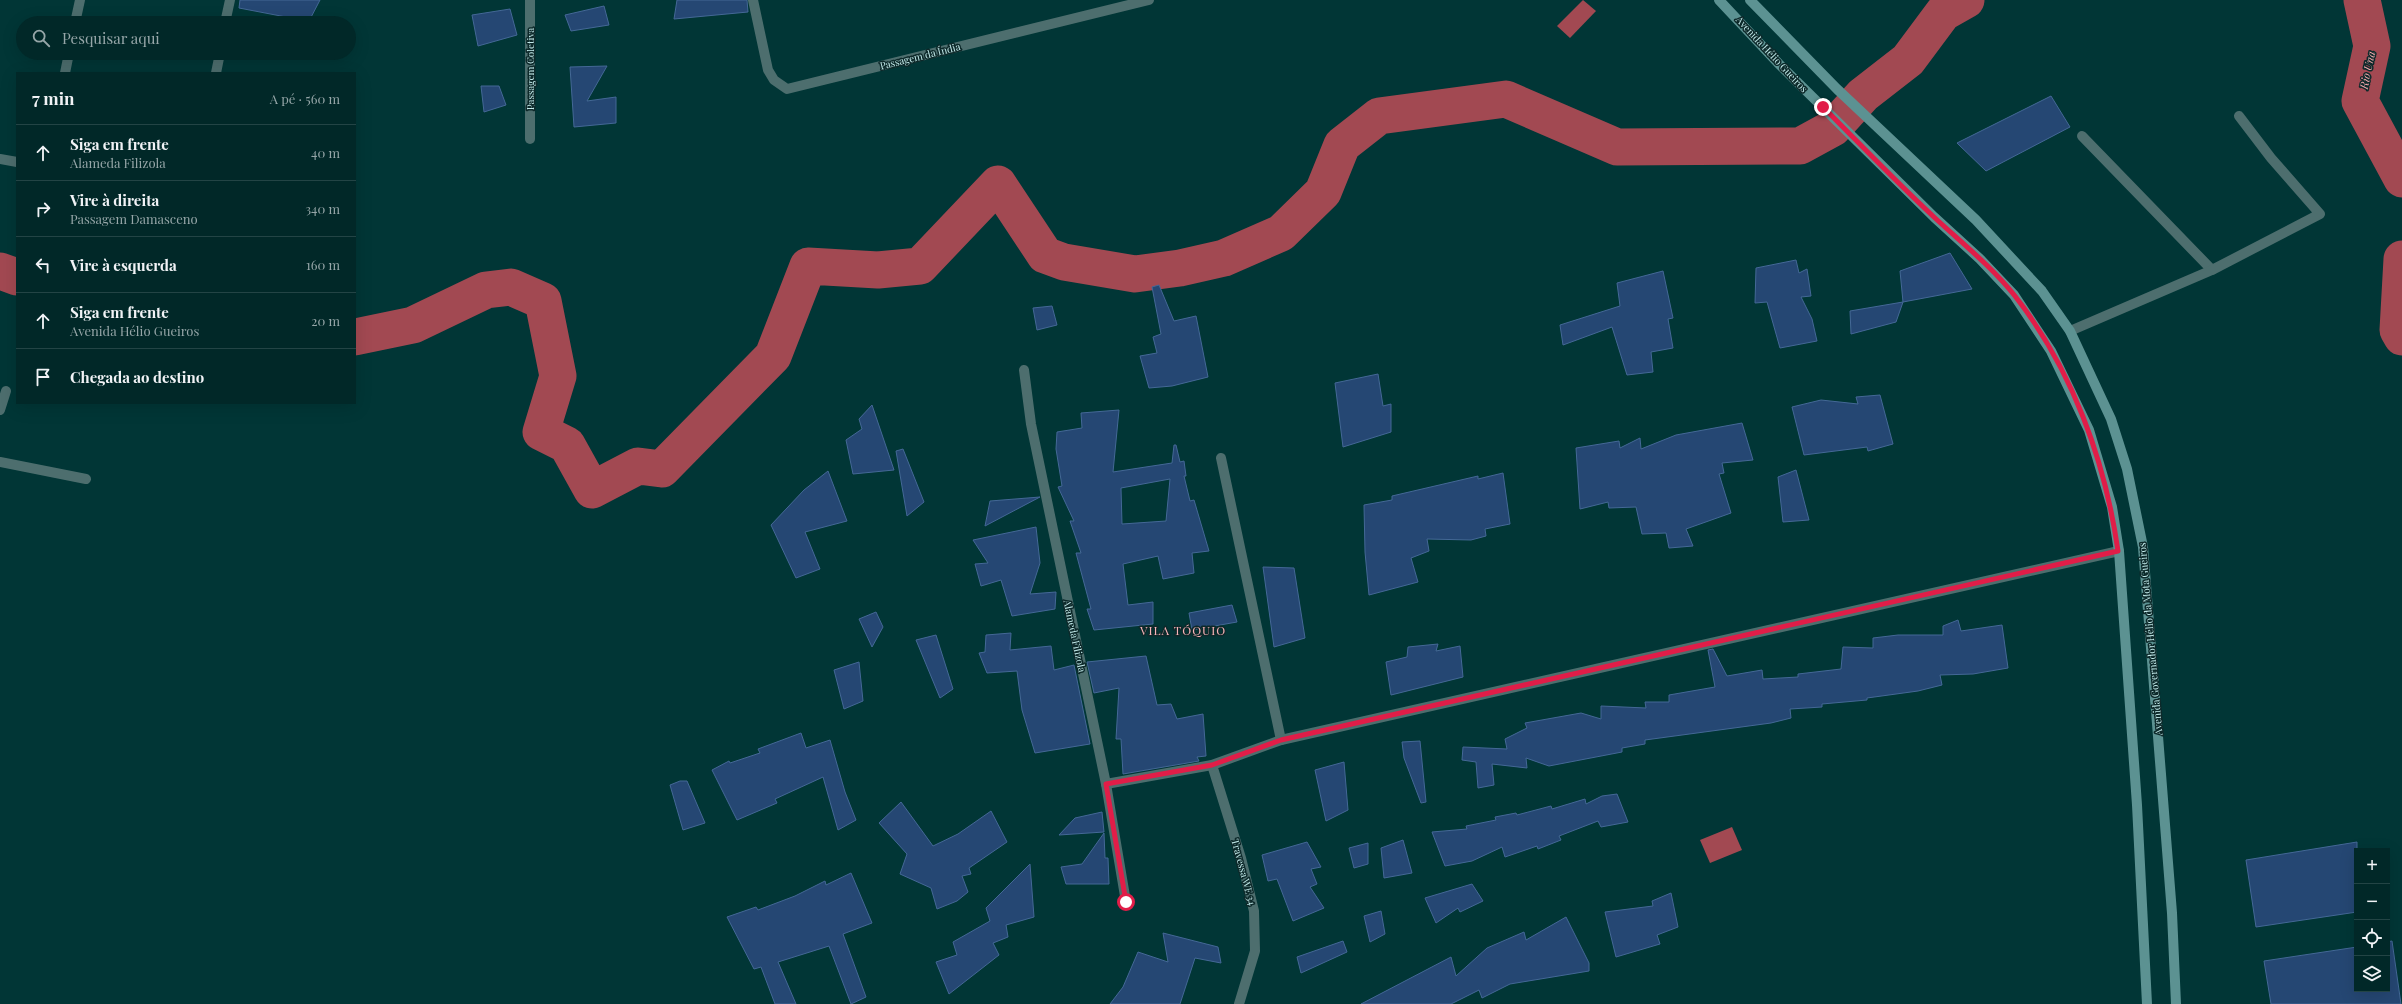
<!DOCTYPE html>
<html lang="pt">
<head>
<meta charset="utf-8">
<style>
	body { margin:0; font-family:"Playfair Display",serif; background:#0b3030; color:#f1f3f6 }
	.controls { position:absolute; right:12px; bottom:12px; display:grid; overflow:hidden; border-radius:0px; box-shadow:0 4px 16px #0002 }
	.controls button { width:36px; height:36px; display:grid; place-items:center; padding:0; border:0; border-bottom:1px solid #234445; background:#012828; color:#f1f3f6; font:20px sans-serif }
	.stop { position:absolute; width:12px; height:12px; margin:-9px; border:3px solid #e11d48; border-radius:50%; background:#fff }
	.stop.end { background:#e11d48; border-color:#fff; box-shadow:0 1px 4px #0008 }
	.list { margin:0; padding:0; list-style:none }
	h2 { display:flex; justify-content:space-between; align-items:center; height:52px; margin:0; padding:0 16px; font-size:17px }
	h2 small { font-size:13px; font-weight:400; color:#96a6a8 }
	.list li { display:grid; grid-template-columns:26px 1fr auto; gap:12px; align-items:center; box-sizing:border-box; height:56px; padding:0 16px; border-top:1px solid #234445 }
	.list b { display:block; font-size:15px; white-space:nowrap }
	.list p { margin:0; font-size:13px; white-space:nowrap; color:#96a6a8 }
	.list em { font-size:13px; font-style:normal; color:#96a6a8 }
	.icon { flex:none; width:22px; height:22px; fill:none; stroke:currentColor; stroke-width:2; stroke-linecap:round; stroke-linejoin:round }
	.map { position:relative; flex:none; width:2402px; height:1004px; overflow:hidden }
	.search { position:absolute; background:#012828; box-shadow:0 4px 16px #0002; left:16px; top:16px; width:340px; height:44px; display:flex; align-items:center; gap:10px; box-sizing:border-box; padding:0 14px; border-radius:22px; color:#96a6a8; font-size:15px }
	.panel { position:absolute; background:#012828; box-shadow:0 4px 16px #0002; left:16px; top:72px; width:340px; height:332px; border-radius:0px }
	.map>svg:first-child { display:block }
	.water { fill:#a24952 }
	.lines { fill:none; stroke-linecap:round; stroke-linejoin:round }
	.river { stroke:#a24952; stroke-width:37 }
	.building { fill:#254773; stroke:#446896; fill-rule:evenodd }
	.street { stroke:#4d6e6e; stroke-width:10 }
	.secondary { stroke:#5c9292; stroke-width:10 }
	.route { stroke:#e11d48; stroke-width:5 }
	.labels { text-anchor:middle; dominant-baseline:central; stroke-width:3; stroke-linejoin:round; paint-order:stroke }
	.street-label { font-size:10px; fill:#c2eaea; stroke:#0d292a }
	.water-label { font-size:11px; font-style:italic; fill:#f5aaae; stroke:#0d292a }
	.quarter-label { font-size:12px; letter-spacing:1px; fill:#fab5b9; stroke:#0d292a }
</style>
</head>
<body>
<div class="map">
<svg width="2402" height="1004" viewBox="0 0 2402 1004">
	<rect width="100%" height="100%" fill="#013636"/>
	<g class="water">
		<path d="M1583 0 1596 11 1570 38 1557 26Z"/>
		<path d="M1732 827 1742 850 1710 863 1700 840Z"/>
	</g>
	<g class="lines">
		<g class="river">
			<path d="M2362 0 2372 46 2360 101 2402 179"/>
			<path d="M2402 259 2398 330 2402 337"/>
			<path d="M0 271 17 277"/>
			<path d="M355 337 413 325 486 290 511 287 543 301 558 376 541 432 567 445 592 490 638 466 662 469 773 356 808 266 878 270 920 266 998 184 1045 255 1064 262 1135 274 1180 268 1224 258 1281 233 1323 192 1342 145 1379 116 1506 99 1617 147 1800 146 1833 128 1863 95 1908 60 1943 13 1966 0"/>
		</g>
	</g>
	<g class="building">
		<path d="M240 0H320L308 23H283L286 17 239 8Z"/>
		<path d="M677 0H747L748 12 674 19Z"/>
		<path d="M604 6 609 25 571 31 565 15Z"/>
		<path d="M510 9 517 35 478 46 472 15Z"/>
		<path d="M607 66 587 101 616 97V123L574 127 570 67Z"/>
		<path d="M481 86H499L506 105 484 112Z"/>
		<path d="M2051 96 2070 127 1986 171 1957 143Z"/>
		<path d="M1950 253 1972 289 1903 302 1900 271Z"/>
		<path d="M1796 260 1799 273 1807 269 1811 296 1801 297 1812 319 1817 341 1780 348 1767 302 1755 303 1756 268Z"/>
		<path d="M1663 271 1673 318 1668 319 1673 348 1651 352 1653 372 1627 375 1612 327 1563 345 1560 325 1620 306 1617 283Z"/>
		<path d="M1159 285 1174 321 1196 316 1208 377 1172 386 1149 388 1140 356 1157 353 1153 337 1161 334 1152 287Z"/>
		<path d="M1903 302 1896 322 1851 334 1850 311Z"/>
		<path d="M1052 306 1057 325 1037 330 1033 308Z"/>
		<path d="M1378 374 1383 406 1391 404V432L1343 447 1335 383Z"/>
		<path d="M1880 395 1893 444 1868 451 1867 447 1804 455 1792 407 1821 400 1858 404 1856 397Z"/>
		<path d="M872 405 894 470 853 474 846 440 862 429 859 419Z"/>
		<path d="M1119 410 1113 472 1172 463 1174 445H1176L1180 462 1184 461 1186 476H1184L1190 501 1194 500 1209 551 1192 553 1194 573 1163 579 1158 556 1123 564 1128 605 1153 602V624L1094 630 1087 609H1091L1076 553H1081L1070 521H1074L1058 487 1062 486 1056 449 1057 432 1082 428 1081 413ZM1170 479 1166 521 1122 524 1121 488Z"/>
		<path d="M1742 423 1753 460 1722 463 1724 473 1719 474 1731 513 1686 529 1693 546 1669 548 1666 533 1642 534 1636 507 1609 508 1608 502 1580 509 1576 448 1619 441 1620 448 1640 438 1641 449 1676 435Z"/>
		<path d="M903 449 924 502 907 516 896 451Z"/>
		<path d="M1796 470 1809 520 1783 522 1778 477Z"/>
		<path d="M828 471 847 521 805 532 820 569 796 578 771 525 804 490Z"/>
		<path d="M1503 473 1510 524 1485 529 1486 536 1471 540 1427 539 1429 551 1411 558 1418 582 1369 595 1365 552 1364 505 1392 500V496L1478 476V479Z"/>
		<path d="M1040 497 985 526 990 501Z"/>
		<path d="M1036 527 1040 563 1030 594 1056 592 1055 609 1012 616 1001 580 981 586 975 564 988 563 973 540Z"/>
		<path d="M1263 567 1294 568 1305 638 1274 647Z"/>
		<path d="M1232 605 1237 622 1192 630 1189 613Z"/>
		<path d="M876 612 883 627 872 647 859 619Z"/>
		<path d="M1958 620 1961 631 2002 625 2008 668 1973 674 1940 675 1942 685 1918 691 1867 698V700L1822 704V707L1790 709 1791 718 1771 723 1645 740V744L1622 748V752L1549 766 1526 758 1527 768 1492 764 1494 785 1478 788 1476 762 1462 760 1463 747 1507 749 1505 739 1527 728 1525 723 1581 713 1601 719V706L1646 708 1645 702H1669V695L1715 687 1708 650 1713 649 1727 676 1762 670 1763 679 1798 677V674L1841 669 1843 647 1873 648V638L1898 635H1943V626Z"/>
		<path d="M1011 633 1010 650 1051 646 1054 670 1074 665 1090 744 1035 753 1022 710 1017 671 987 673 979 653 985 652 986 635Z"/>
		<path d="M936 635 953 689 940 698 916 640Z"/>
		<path d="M1438 644 1436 651 1460 646 1463 677 1391 695 1386 662 1407 657 1408 647Z"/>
		<path d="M1146 656 1157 705 1171 704 1177 719 1203 714 1206 756 1197 757 1199 761 1123 774 1121 739H1116L1119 688 1094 693 1087 662Z"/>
		<path d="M859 662 863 701 844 709 834 670Z"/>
		<path d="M801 733 806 748 830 740 845 792 856 820 838 830 823 777 775 799 777 803 737 820 712 770 729 761 730 763 760 753 758 749Z"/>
		<path d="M1420 741 1426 802 1421 803 1404 758 1402 742Z"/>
		<path d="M1344 762 1348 810 1326 821 1315 770Z"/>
		<path d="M680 781H687L705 823 683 830 670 785Z"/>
		<path d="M1617 794 1628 822 1601 827 1598 821 1559 836 1561 840 1538 849 1537 846 1505 857 1502 847 1472 861 1445 866 1432 832 1467 829 1466 826 1496 820 1495 817 1516 813 1517 815 1551 806 1552 809 1585 799 1586 804 1602 796Z"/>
		<path d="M901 802 933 846 958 834 991 811 1007 842 969 868 971 874 962 876 968 892 957 901 937 909 931 888 900 874 907 854 879 823Z"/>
		<path d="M1102 812 1104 832 1059 835 1075 818Z"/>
		<path d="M1104 833 1105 858H1108L1109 884H1066L1061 867 1082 864Z"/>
		<path d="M1403 840 1412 873 1384 878 1381 848Z"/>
		<path d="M1307 842 1321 867 1311 869 1317 884 1310 887 1324 908 1293 921 1277 879 1268 881 1262 855Z"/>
		<path d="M2357 842V912L2256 927 2246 860Z"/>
		<path d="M1368 843V864L1354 868 1349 848Z"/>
		<path d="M1030 864 1034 917 1006 925 1008 937 993 943 999 955 949 994 936 962 957 955 953 942 990 921 986 908Z"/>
		<path d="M851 873 872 923 843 934 866 997 851 1004 829 946 778 962 796 1004H775L761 967 754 969 727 917 756 907 758 910 795 896 825 881 826 885Z"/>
		<path d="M1472 884 1483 901 1460 912 1458 908 1436 923 1425 898Z"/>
		<path d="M1671 893 1678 927 1657 935 1660 944 1616 957 1605 912 1653 906 1652 901Z"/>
		<path d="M1381 911 1385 934 1370 942 1364 916Z"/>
		<path d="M1566 917 1589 963V971L1510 984 1482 998 1479 990 1451 1004H1361L1451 957 1456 976 1487 948 1524 932 1526 940Z"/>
		<path d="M1163 933 1218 947 1221 963 1195 958 1180 1004H1110L1123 987 1138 952 1168 962Z"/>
		<path d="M1343 941 1347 952 1301 973 1297 957Z"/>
		<path d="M2392 941 2401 1004H2271L2264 961 2357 947V989H2387V942Z"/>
	</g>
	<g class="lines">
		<g class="street">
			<path d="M530 0V139"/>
			<path d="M753 0 768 70 774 80 787 89 1149 0"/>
			<path d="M75 23 80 0"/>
			<path d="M225 23 230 0"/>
			<path d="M65 73 69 53"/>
			<path d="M216 73 220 53"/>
			<path d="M2082 136 2212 270"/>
			<path d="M0 159 17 162"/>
			<path d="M2070 331 2212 270 2320 214 2271 158 2239 116"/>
			<path d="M1024 370 1031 424 1106 784 1126 902"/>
			<path d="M0 410 6 391"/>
			<path d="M1221 458 1281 740"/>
			<path d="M0 462 86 479"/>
			<path d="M1212 765 1241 858 1254 911 1255 951 1239 1004"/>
			<path d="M1106 784 1212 765 1281 740 2119 551"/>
		</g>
		<g class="secondary">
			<path d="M1719 0 1779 64 1934 217 1980 259 2014 295 2051 351 2089 430 2112 507 2119 551 2137 805 2147 1004"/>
			<path d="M1750 0 1837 89 1976 220 2042 291 2070 331 2111 419 2127 469 2143 547 2172 913 2176 1004"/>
		</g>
	</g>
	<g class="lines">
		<path class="route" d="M1126 902 1106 784 1212 765 1281 740 2118 551C2105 460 2072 369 2015 296 1992 267 1962 243 1935 218 1896 182 1860 144 1823 107"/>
	</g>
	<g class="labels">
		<g class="street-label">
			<text transform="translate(1772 54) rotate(47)">Avenida Hélio Gueiros</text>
			<text transform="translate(920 56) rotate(-14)">Passagem da Índia</text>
			<text transform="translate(530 69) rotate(-90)">Passagem Coletiva</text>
			<text transform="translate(1075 636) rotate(78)">Alameda Filizola</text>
			<text transform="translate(2150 639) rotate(-95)">Avenida Governador Hélio da Mota Gueiros</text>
			<text transform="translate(1244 872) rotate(75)">Travessa WE 34</text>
		</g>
		<g class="water-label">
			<text transform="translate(2367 70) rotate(-78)">Rio Una</text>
		</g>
		<g class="quarter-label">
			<text x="1183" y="630">VILA TÓQUIO</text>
		</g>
	</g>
</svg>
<div class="controls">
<button>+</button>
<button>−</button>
<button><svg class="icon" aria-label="locate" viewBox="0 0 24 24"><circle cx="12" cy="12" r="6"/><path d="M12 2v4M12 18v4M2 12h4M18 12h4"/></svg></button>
<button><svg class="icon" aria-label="layers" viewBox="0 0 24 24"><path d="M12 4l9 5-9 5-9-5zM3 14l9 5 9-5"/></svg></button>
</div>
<div class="stop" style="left:1126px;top:902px"></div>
<div class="stop end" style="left:1823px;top:107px"></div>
<div class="search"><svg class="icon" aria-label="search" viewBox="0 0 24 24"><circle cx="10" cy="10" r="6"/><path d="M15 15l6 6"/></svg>Pesquisar aqui</div>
<section class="panel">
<h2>7 min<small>A pé · 560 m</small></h2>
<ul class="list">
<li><svg class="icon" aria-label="ahead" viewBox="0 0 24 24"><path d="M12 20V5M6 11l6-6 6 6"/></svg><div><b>Siga em frente</b><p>Alameda Filizola</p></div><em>40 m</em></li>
<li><svg class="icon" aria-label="right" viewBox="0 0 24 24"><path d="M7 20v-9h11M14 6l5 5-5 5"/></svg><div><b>Vire à direita</b><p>Passagem Damasceno</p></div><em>340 m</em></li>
<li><svg class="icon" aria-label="left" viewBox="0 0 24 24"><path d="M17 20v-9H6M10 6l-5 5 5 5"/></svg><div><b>Vire à esquerda</b></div><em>160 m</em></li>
<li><svg class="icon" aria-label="ahead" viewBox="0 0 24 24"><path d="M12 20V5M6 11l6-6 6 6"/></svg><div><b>Siga em frente</b><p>Avenida Hélio Gueiros</p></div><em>20 m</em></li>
<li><svg class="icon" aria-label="arrive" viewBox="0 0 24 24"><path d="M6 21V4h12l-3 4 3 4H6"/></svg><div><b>Chegada ao destino</b></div></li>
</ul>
</section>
</div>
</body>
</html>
